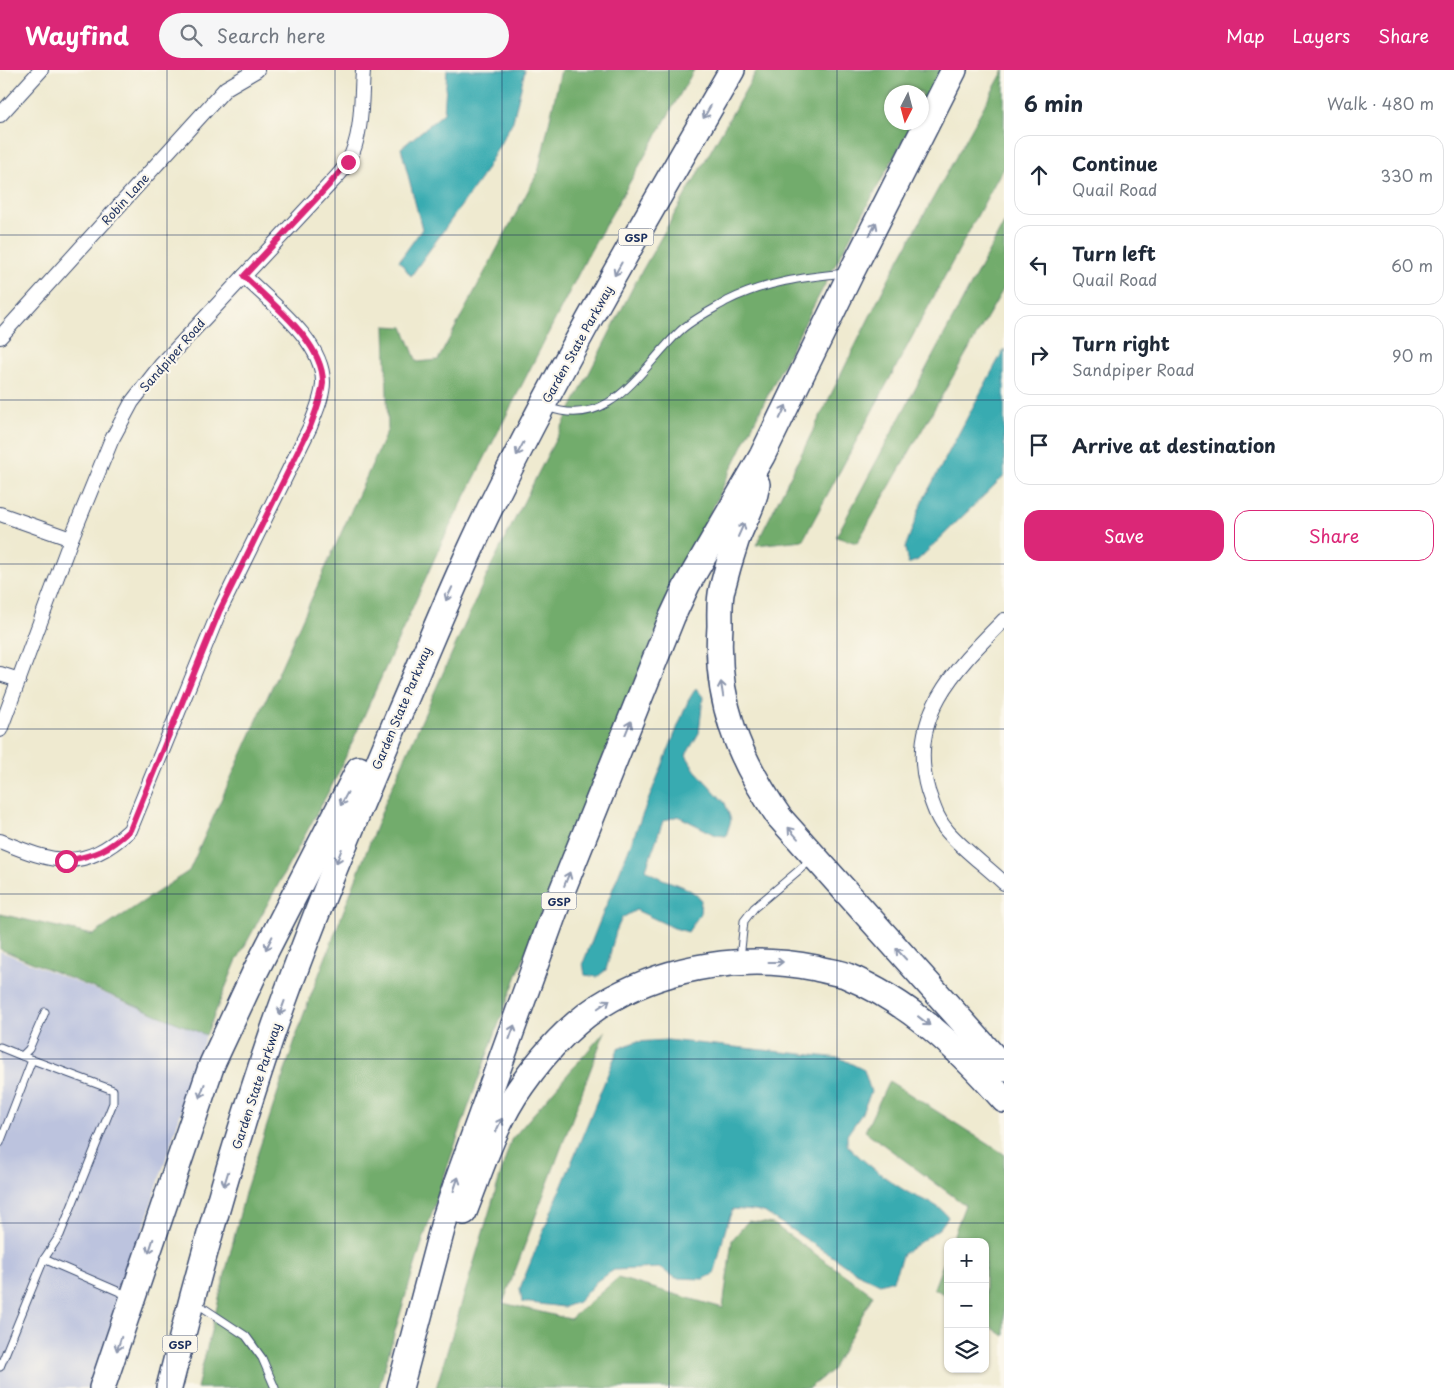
<!DOCTYPE html>
<html lang="en">
<head>
<meta charset="utf-8">
<style>
	body { margin:0; font-family:"Playpen Sans",sans-serif; background:#f6f6f7; color:#1f2937 }
	.controls { position:absolute; right:15px; bottom:15px; display:grid; overflow:hidden; border-radius:10px; box-shadow:0 1px 4px #0004 }
	.controls button { width:45px; height:45px; display:grid; place-items:center; padding:0; border:0; border-bottom:1px solid #e0e1e3; background:#fff; color:#1f2937; font:25px sans-serif }
	.compass { position:absolute; left:884px; top:15px; width:45px; height:45px; border-radius:50%; background:#fff; box-shadow:0 1px 4px #0004; rotate:186deg }
	.stop { position:absolute; width:15px; height:15px; margin:-11px; border:4px solid #db2777; border-radius:50%; background:#fff }
	.stop.end { background:#db2777; border-color:#fff; box-shadow:0 1px 5px #0008 }
	.list { margin:0; padding:0; list-style:none }
	h2 { display:flex; justify-content:space-between; align-items:center; height:65px; margin:0; padding:0 20px; font-size:21px }
	h2 small { font-size:16px; font-weight:400; color:#747a83 }
	.list li { display:grid; grid-template-columns:32px 1fr auto; gap:15px; align-items:center; box-sizing:border-box; height:80px; margin:0 10px 10px; padding:0 10px; border:1px solid #e0e1e3; border-radius:15px }
	.list b { display:block; font-size:19px; white-space:nowrap }
	.list p { margin:0; font-size:16px; white-space:nowrap; color:#747a83 }
	.list em { font-size:16px; font-style:normal; color:#747a83 }
	.actions { display:flex; gap:10px; padding:15px 20px }
	.actions a { flex:1; padding:11px 0; border:1px solid #db2777; border-radius:15px; text-align:center; font-size:18px; color:#db2777 }
	.actions .main { background:#db2777; color:#fff }
	.icon { flex:none; width:28px; height:28px; fill:none; stroke:currentColor; stroke-width:2; stroke-linecap:round; stroke-linejoin:round }
	.map { position:relative; flex:none; width:1004px; height:1318px; overflow:hidden }
	header { display:flex; align-items:center; gap:30px; box-sizing:border-box; height:70px; padding:0 25px; background:#db2777; color:#fff }
	header strong { font-size:24px }
	nav { display:flex; gap:28px; margin-inline-start:auto; font-size:18px }
	.search { width:350px; height:45px; background:#f6f6f7; display:flex; align-items:center; gap:12px; box-sizing:border-box; padding:0 18px; border-radius:28px; color:#747a83; font-size:19px }
	main { display:flex }
	aside { flex:1; background:#fff }
	.map>svg:first-child { display:block }
	.industrial { fill:#bcc3de }
	.forest { fill:#72ac6c; stroke:#466e65 }
	.water { fill:#39abb1; stroke:#2a6d88 }
	.lines { fill:none; stroke-linecap:round; stroke-linejoin:round }
	.lane-casing { stroke:#3b4b6f; stroke-width:9 }
	.street-casing { stroke:#3b4b6f; stroke-width:16 }
	.highway-casing { stroke:#3b4b6f; stroke-width:28 }
	.lane { stroke:#fff; stroke-width:7 }
	.street { stroke:#fff; stroke-width:14 }
	.highway { stroke:#fff; stroke-width:25 }
	.oneway { stroke:#8d97ae }
	.route { stroke:#db2777; stroke-width:6 }
	.grid { fill:none; stroke:#1b2f5e; stroke-width:1; stroke-opacity:0.55 }
	.labels { text-anchor:middle; dominant-baseline:central; stroke-width:4.5; stroke-linejoin:round; paint-order:stroke }
	.shield { fill:#fbf7ec; stroke:#5e6b89; stroke-width:1 }
	.shield-label { font-size:11px; font-weight:bold; fill:#1b2f5e }
	.street-label { font-size:12px; fill:#1b2f5e; stroke:#fbf7ec }
</style>
</head>
<body>
<header>
<strong>Wayfind</strong>
<div class="search"><svg class="icon" aria-label="search" viewBox="0 0 24 24"><circle cx="10" cy="10" r="6"/><path d="M15 15l6 6"/></svg>Search here</div>
<nav><a>Map</a><a>Layers</a><a>Share</a></nav>
</header>
<main>
<div class="map">
<svg width="1004" height="1318" viewBox="0 0 1004 1318">
	<rect width="100%" height="100%" fill="#fbf7ec"/>
	<filter id="ink" filterUnits="userSpaceOnUse"><feTurbulence type="fractalNoise" baseFrequency=".02" numOctaves="2"/><feDisplacementMap in="SourceGraphic" scale="10" xChannelSelector="R" yChannelSelector="G"/><feConvolveMatrix kernelMatrix="1 2 1 2 8 2 1 2 1" color-interpolation-filters="sRGB"/></filter>
	<filter id="wash" filterUnits="userSpaceOnUse"><feTurbulence type="fractalNoise" baseFrequency=".0096" numOctaves="4" result="noise"/><feDisplacementMap in="SourceGraphic" scale="20" xChannelSelector="R" yChannelSelector="G"/><feGaussianBlur stdDeviation="1.12" result="paint"/><feColorMatrix in="noise" values="0 0 0 0 0 0 0 0 0 0 0 0 0 0 0 0 0 1.4 0 .05"/><feComposite in="paint" operator="in"/></filter>
	<g filter="url(#wash)">
		<rect width="100%" height="100%" fill="#efead0"/>
		<path class="industrial" d="M0 881 206 965 92 1318H0Z"/>
		<g class="forest">
			<path d="M561 0H694L587 187 441 474 337 706 236 892 206 965 0 879V844L93 865 189 801 388 359 385 256 403 257 417 292 438 290 538 102Z"/>
			<path d="M757 0H942L922 36V22H892V52L913 53C840 183 770 316 706 452 645 583 590 718 537 853 478 1006 422 1160 379 1318H197L246 1119 303 946 387 728 490 498 635 213Z"/>
			<path d="M1004 0V96L803 470 756 475 890 206Z"/>
			<path d="M1004 153V218L857 473 836 467Z"/>
			<path d="M605 961 503 1233 570 1249 618 1208 723 1238 732 1170 748 1151 773 1154 873 1225 832 1300 809 1318H436L511 1070Z"/>
			<path d="M889 1011 1004 1084V1266L985 1253V1172H951L965 1135 865 1061Z"/>
			<path d="M948 1181V1227L934 1218Z"/>
		</g>
		<g class="water">
			<path d="M447 0H525L513 51 481 108 411 206 399 191 422 159 401 78 444 43Z"/>
			<path d="M1004 279V406L918 490 908 494 905 478 922 432Z"/>
			<path d="M696 618 703 627 699 663 686 685 695 700 725 733 731 750 726 766 716 765 678 746 663 751 646 799C664 815 686 811 701 830L700 844 688 862 674 858 636 840 622 848 616 861 606 900 597 907 585 905 583 893 688 631Z"/>
			<path d="M667 970 840 988 864 1000 871 1022 861 1045 847 1065V1075C865 1093 887 1110 909 1123 924 1131 938 1133 948 1147L940 1158 903 1184 893 1210 880 1214 861 1205 764 1142 733 1139C723 1160 721 1183 714 1204L703 1209 676 1208 659 1198 614 1200 597 1211 578 1232 564 1237 522 1232 520 1218 618 979 635 972Z"/>
		</g>
	</g>
	<g filter="url(#ink)">
		<g class="lines">
			<g class="lane-casing">
				<g id="lane">
					<path d="M547 337C611 361 640 299 679 262 691 250 712 240 727 231 765 212 804 207 845 203"/>
					<path d="M740 889 744 851 754 838 811 790"/>
					<path d="M0 977 22 986 29 979 45 942"/>
					<path d="M0 1073 32 990"/>
					<path d="M44 1189 129 1226"/>
					<path d="M196 1233 246 1266 262 1288 275 1318"/>
					<path d="M0 1297 44 1189 60 1165 113 1033V1020L22 986"/>
				</g>
			</g>
			<g class="street-casing">
				<g id="street">
					<path d="M0 45 41 0"/>
					<path d="M0 267 226 18 257 0"/>
					<path d="M0 444 71 469"/>
					<path d="M1004 550C956 598 906 646 928 721 933 735 937 750 948 762 964 780 986 796 1004 813"/>
					<path d="M0 604 19 610"/>
					<path d="M0 660 71 469 111 371 132 332 161 295 328 116C335 109 343 101 348 92 363 65 361 30 363 0"/>
					<path d="M0 771C54 793 83 803 130 760L219 542 310 357C315 343 323 327 323 312 323 271 271 233 244 206"/>
				</g>
			</g>
			<g class="highway-casing">
				<g id="highway">
					<path d="M757 414C754 435 743 452 736 471 731 486 726 503 722 519 719 530 720 544 720 556 715 631 738 688 780 748L1004 998"/>
					<path d="M464 1142C481 1099 495 1052 522 1015 545 982 575 949 611 929 672 895 747 884 816 898 825 901 836 902 845 905 910 932 959 979 1004 1030"/>
					<path d="M102 1318 212 994 256 900 359 699"/>
					<path d="M169 1318C199 1199 232 1080 272 964 310 855 355 748 400 642 432 568 461 495 497 424 569 279 651 140 732 0"/>
					<path d="M400 1318 445 1148 456 1115 562 821 672 547 687 515 762 386 851 203 954 0"/>
				</g>
			</g>
			<use href="#lane" class="lane"/>
			<use href="#street" class="street"/>
			<use href="#highway" class="highway"/>
		</g>
		<defs><path id="oneway-shaft" d="M-6 0H5M1.5-3L5.5 0L1.5 3" fill="none" stroke-width="1.6" stroke-linecap="round" stroke-linejoin="round" transform="scale(1.25)"/></defs>
		<g class="oneway">
			<use href="#oneway-shaft" transform="translate(707 42) rotate(120)"/>
			<use href="#oneway-shaft" transform="translate(873 159) rotate(-63)"/>
			<use href="#oneway-shaft" transform="translate(618 199) rotate(119)"/>
			<use href="#oneway-shaft" transform="translate(783 342) rotate(-64)"/>
			<use href="#oneway-shaft" transform="translate(520 379) rotate(118)"/>
			<use href="#oneway-shaft" transform="translate(741 460) rotate(-66)"/>
			<use href="#oneway-shaft" transform="translate(449 524) rotate(115)"/>
			<use href="#oneway-shaft" transform="translate(722 619) rotate(-99)"/>
			<use href="#oneway-shaft" transform="translate(628 658) rotate(-68)"/>
			<use href="#oneway-shaft" transform="translate(344 729) rotate(118)"/>
			<use href="#oneway-shaft" transform="translate(793 763) rotate(-131)"/>
			<use href="#oneway-shaft" transform="translate(339 786) rotate(111)"/>
			<use href="#oneway-shaft" transform="translate(567 809) rotate(-68)"/>
			<use href="#oneway-shaft" transform="translate(269 873) rotate(117)"/>
			<use href="#oneway-shaft" transform="translate(901 884) rotate(-133)"/>
			<use href="#oneway-shaft" transform="translate(776 892)"/>
			<use href="#oneway-shaft" transform="translate(604 934) rotate(-35)"/>
			<use href="#oneway-shaft" transform="translate(282 938) rotate(110)"/>
			<use href="#oneway-shaft" transform="translate(924 951) rotate(38)"/>
			<use href="#oneway-shaft" transform="translate(512 962) rotate(-70)"/>
			<use href="#oneway-shaft" transform="translate(202 1021) rotate(110)"/>
			<use href="#oneway-shaft" transform="translate(499 1055) rotate(-65)"/>
			<use href="#oneway-shaft" transform="translate(226 1109) rotate(107)"/>
			<use href="#oneway-shaft" transform="translate(456 1114) rotate(-71)"/>
			<use href="#oneway-shaft" transform="translate(151 1176) rotate(108)"/>
			<use href="#oneway-shaft" transform="translate(119 1274) rotate(108)"/>
		</g>
	</g>
	<g class="lines" filter="url(#ink)">
		<path class="route" d="M66 791C96 785 107 781 130 760L219 542 310 357C315 343 322 327 323 312 323 272 271 233 244 206L328 116 348 92"/>
	</g>
	<path class="grid" d="M167 0V1318M335 0V1318M502 0V1318M669 0V1318M837 0V1318M0 165H1004M0 330H1004M0 494H1004M0 659H1004M0 824H1004M0 989H1004M0 1153H1004"/>
	<g class="labels">
		<g class="shield">
			<rect x="618.5" y="158.5" width="35" height="17" rx="4"/>
			<rect x="541.5" y="822.5" width="35" height="17" rx="4"/>
			<rect x="162.5" y="1265.5" width="35" height="17" rx="4"/>
		</g>
		<g class="shield-label">
			<text x="636" y="167">GSP</text>
			<text x="559" y="831">GSP</text>
			<text x="180" y="1274">GSP</text>
		</g>
		<g class="street-label">
			<text transform="translate(125 129) rotate(-48)">Robin Lane</text>
			<text transform="translate(577 274) rotate(-61)">Garden State Parkway</text>
			<text transform="translate(172 285) rotate(-49)">Sandpiper Road</text>
			<text transform="translate(401 638) rotate(-67)">Garden State Parkway</text>
			<text transform="translate(256 1016) rotate(-72)">Garden State Parkway</text>
		</g>
	</g>
</svg>
<div class="controls">
<button>+</button>
<button>−</button>
<button><svg class="icon" aria-label="layers" viewBox="0 0 24 24"><path d="M12 4l9 5-9 5-9-5zM3 14l9 5 9-5"/></svg></button>
</div>
<svg class="compass" viewBox="-18 -18 36 36"><path d="M0-13l5 13h-10z" fill="#e53935"/><path d="M0 13l5-13h-10z" fill="#747a83"/></svg>
<div class="stop" style="left:66px;top:791px"></div>
<div class="stop end" style="left:348px;top:92px"></div>
</div>
<aside>
<h2>6 min<small>Walk · 480 m</small></h2>
<ul class="list">
<li><svg class="icon" aria-label="ahead" viewBox="0 0 24 24"><path d="M12 20V5M6 11l6-6 6 6"/></svg><div><b>Continue</b><p>Quail Road</p></div><em>330 m</em></li>
<li><svg class="icon" aria-label="left" viewBox="0 0 24 24"><path d="M17 20v-9H6M10 6l-5 5 5 5"/></svg><div><b>Turn left</b><p>Quail Road</p></div><em>60 m</em></li>
<li><svg class="icon" aria-label="right" viewBox="0 0 24 24"><path d="M7 20v-9h11M14 6l5 5-5 5"/></svg><div><b>Turn right</b><p>Sandpiper Road</p></div><em>90 m</em></li>
<li><svg class="icon" aria-label="arrive" viewBox="0 0 24 24"><path d="M6 21V4h12l-3 4 3 4H6"/></svg><div><b>Arrive at destination</b></div></li>
</ul>
<div class="actions"><a class="main">Save</a><a>Share</a></div>
</aside>
</main>
</body>
</html>
